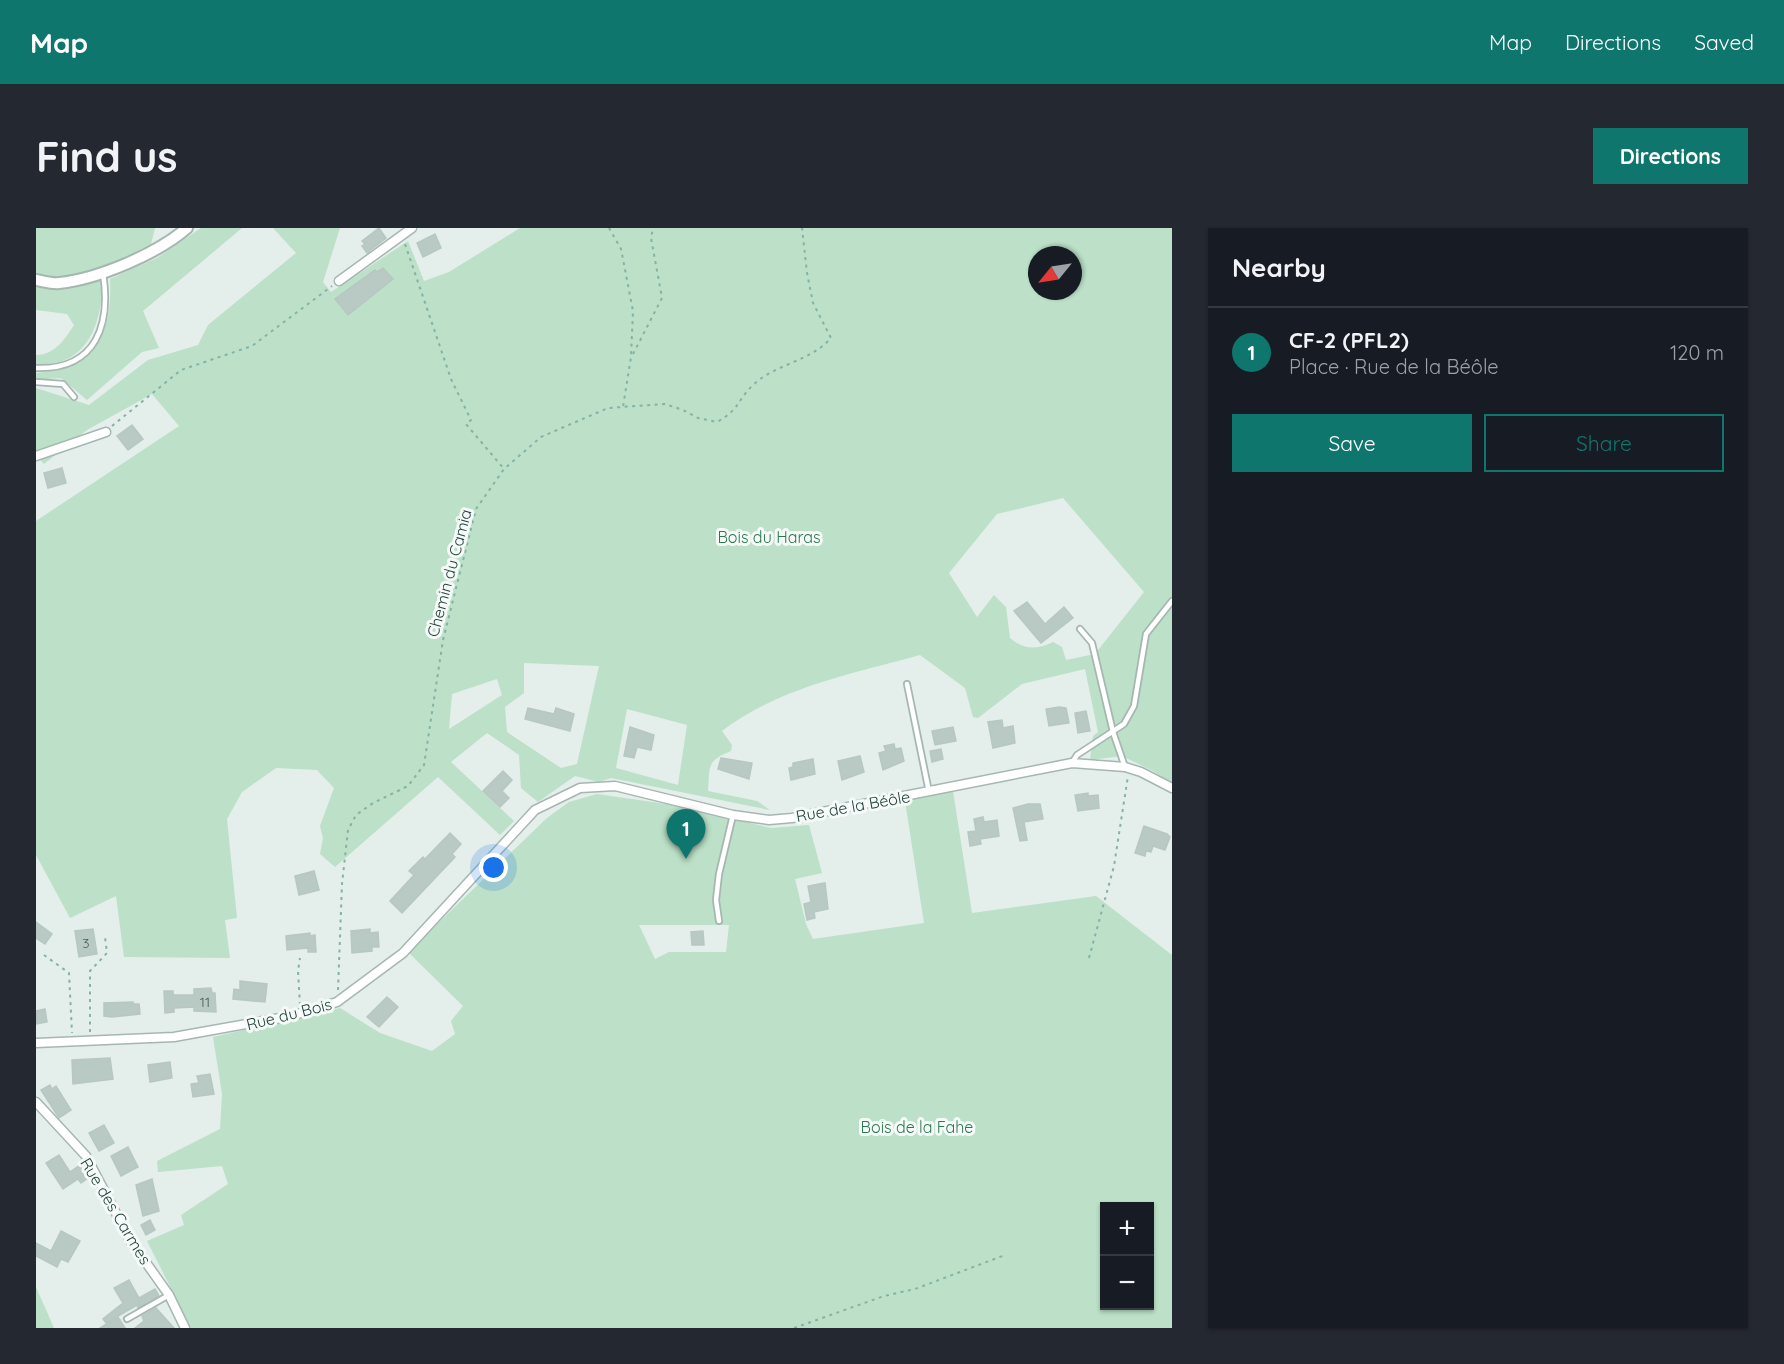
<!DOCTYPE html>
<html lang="en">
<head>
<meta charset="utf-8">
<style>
	body { margin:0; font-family:Quicksand,sans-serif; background:#242831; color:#f1f3f6 }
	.controls { position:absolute; right:18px; bottom:18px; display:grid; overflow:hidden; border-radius:0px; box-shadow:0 2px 4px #0004 }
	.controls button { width:54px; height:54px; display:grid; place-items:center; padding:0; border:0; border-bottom:2px solid #363941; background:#171b24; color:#f1f3f6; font:30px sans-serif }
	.compass { position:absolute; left:992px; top:18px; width:54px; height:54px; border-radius:50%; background:#171b24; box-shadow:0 2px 4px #0004; rotate:240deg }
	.you { position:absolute; left:458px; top:640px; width:21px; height:21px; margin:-15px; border:4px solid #fff; border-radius:50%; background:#1a73e8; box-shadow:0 0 0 9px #1a73e833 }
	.badge { display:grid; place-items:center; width:39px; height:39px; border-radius:50%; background:#0f766e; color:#fff; font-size:20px; font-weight:700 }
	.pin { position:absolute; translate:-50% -50px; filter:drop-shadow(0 2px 3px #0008) }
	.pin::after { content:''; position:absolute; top:32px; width:21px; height:18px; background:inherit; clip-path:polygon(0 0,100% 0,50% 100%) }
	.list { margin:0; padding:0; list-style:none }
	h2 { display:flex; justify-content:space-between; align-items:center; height:78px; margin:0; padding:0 24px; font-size:26px }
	h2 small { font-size:20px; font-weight:400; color:#9ea1a6 }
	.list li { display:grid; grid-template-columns:39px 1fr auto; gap:18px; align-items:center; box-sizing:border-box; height:90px; padding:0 24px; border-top:2px solid #363941 }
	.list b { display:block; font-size:22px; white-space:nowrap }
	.list p { margin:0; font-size:20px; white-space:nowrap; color:#9ea1a6 }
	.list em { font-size:20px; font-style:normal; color:#9ea1a6 }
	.actions { display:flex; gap:12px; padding:18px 24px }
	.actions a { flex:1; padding:14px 0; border:2px solid #0f766e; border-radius:0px; text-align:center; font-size:21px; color:#0f766e }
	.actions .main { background:#0f766e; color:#fff }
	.map { position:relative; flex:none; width:1136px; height:1100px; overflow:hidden; border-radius:0px }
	header { display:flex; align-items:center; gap:36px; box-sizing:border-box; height:84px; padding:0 30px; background:#0f766e; color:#fff }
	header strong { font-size:28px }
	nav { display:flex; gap:33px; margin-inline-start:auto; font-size:21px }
	.intro { display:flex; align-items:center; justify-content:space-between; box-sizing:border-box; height:144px; padding:0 36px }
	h1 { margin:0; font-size:42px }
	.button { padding:15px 27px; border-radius:0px; background:#0f766e; color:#fff; font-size:21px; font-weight:700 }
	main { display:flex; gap:36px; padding:0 36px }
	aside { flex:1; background:#171b24; border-radius:0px; box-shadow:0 2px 4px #0004 }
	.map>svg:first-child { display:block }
	.green { fill:#bce0c8; fill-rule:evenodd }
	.building { fill:#b9c9c4; stroke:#b6c8c2; stroke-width:1.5 }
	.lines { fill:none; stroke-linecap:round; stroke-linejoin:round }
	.service-casing { stroke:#a6b7b2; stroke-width:8 }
	.minor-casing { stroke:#a6b7b2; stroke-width:11 }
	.tertiary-casing { stroke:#a6b7b2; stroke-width:14 }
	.path { stroke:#83b3a7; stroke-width:2; stroke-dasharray:3 4.5; stroke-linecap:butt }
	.service { stroke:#fff; stroke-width:4.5 }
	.minor { stroke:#fff; stroke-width:8 }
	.tertiary { stroke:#fff; stroke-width:10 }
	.labels { text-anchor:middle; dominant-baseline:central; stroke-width:6; stroke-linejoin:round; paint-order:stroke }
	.number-label { font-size:14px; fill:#48635d }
	.park-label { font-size:16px; fill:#2b794f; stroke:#f5faf8 }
	.street-label { font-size:16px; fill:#22413b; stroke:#f5faf8 }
</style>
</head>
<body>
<header>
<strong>Map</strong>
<nav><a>Map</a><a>Directions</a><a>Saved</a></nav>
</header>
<div class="intro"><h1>Find us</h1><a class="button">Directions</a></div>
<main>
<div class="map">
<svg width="1136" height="1100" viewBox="0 0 1136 1100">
	<rect width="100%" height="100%" fill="#e4eeea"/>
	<g class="green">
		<path d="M0 0H119L115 16 68 41 23 52 0 48Z"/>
		<path d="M165 0H206L107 83 123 120 106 124 51 172 25 150 0 152V145C59 141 77 106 74 51L121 30Z"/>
		<path d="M237 0H304L287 54 295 64 372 13 388 53 413 44 484 0H1136V556L1117 543 1086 528 1054 532 1057 508 1062 504 1049 441 986 456 942 490 937 489 929 460 884 427C816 446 744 459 686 503L696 517 695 523C670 533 674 538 672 563L721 573 734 582 575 550 563 554 539 548 502 574 485 560 483 527 451 505 415 534 478 593 464 607 402 549 299 639 284 626 287 610 284 598 298 560 281 542 240 540 206 564 191 591 201 690 189 692 194 730 88 729 80 668 34 690 0 627V293L143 198 116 166 51 202 8 236 0 227V160L53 177 112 132 162 117 172 97 260 25ZM1001 27H1037V63H1001ZM1027 270 1108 364 1059 426 1030 432 1026 419 1017 414C1000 422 988 422 974 410L970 379 958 367 941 389 913 345 961 286ZM488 435 563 438 541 536 525 540 471 504 469 479 488 465ZM461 451 466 467 413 501 416 466ZM591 481 651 497 642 557 580 540Z"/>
		<path d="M66 52C67 95 51 140 0 136V127C19 127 29 111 38 97L31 86 0 82V56L22 60Z"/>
		<path d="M917 563 936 685 1060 668 1136 727V1100H155L111 1013 148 997 145 987 192 956 186 938 122 944 121 933 184 901 186 866 177 809 304 780 344 805 396 823 419 806 415 793 427 778 372 724 511 590 533 574 561 566 637 577 735 600 773 597 786 645 759 651 770 696 777 711 888 695 869 573ZM603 697H693L690 724H633L619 731ZM1068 978H1114V1078H1068Z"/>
		<path d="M0 1059 18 1100H0Z"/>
	</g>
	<g class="building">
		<path d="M343 0 350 10 331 25 326 18 329 16 326 13Z"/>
		<path d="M399 6 405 20 387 29 381 15Z"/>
		<path d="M347 40 357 51 312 87 299 71 339 42 341 44Z"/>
		<path d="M96 197 107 211 92 222 81 208Z"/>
		<path d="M26 240 30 255 12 260 8 245Z"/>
		<path d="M991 374 1009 396 1028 379 1037 390 1005 415 978 383Z"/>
		<path d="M1023 479 1030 480 1033 495 1013 498 1010 481Z"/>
		<path d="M492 480 518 486 520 480 538 486 534 503 489 491Z"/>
		<path d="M1050 483 1054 503 1042 505 1039 485Z"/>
		<path d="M966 492 967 500 977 498 979 515 957 520 952 494Z"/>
		<path d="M594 499 618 507 615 522 601 519 598 530 588 528Z"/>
		<path d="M917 499 920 513 899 517 896 503Z"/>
		<path d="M858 516 859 521 865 520 868 533 847 542 843 525 850 523 848 518Z"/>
		<path d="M905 521 907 531 896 534 894 523Z"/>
		<path d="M824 528 828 544 806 552 802 533Z"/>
		<path d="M685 530 716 535 713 551 682 541Z"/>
		<path d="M777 531 779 546 755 552 753 540 757 539V535Z"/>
		<path d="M467 543 476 552 466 563 473 570 464 579 447 563Z"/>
		<path d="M1052 565V568L1062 567 1063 580 1042 583 1039 567Z"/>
		<path d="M992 576H1004L1007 591 988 594 991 612 984 613 977 580Z"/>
		<path d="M947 589 948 594 961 592 963 608 944 611 945 616 934 618 932 604 940 603 938 591Z"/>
		<path d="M1108 598 1131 606 1134 609 1129 622 1117 618 1115 624 1110 623 1109 628 1099 625Z"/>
		<path d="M414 605 425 616 416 626 419 629 366 685 354 673 378 647 373 643 387 629 389 631Z"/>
		<path d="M278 643 283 662 263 667 259 648Z"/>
		<path d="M789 655 792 681 778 684 779 690 771 692 768 676 775 674 772 658Z"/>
		<path d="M0 694 16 706 9 716 0 710Z"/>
		<path d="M57 701 61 726 43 729 39 703Z"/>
		<path d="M334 701V705L342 704 343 719H336V723L316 725 315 703Z"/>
		<path d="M667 703 668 717H656L655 704Z"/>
		<path d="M274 705V708L279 707 280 724H272V720L251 722 250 708Z"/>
		<path d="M204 753 231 756 229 774 197 771 198 761 204 762Z"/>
		<path d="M175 760 176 765H179L180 784 158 783V779L138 780V784L129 785 128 763H137V767H158V761Z"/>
		<path d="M351 769 362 779 343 799 331 789Z"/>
		<path d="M97 774V776H103L104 786 76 789 68 788V775Z"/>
		<path d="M9 781 11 794 0 796V783Z"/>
		<path d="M74 830 77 851 37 856 36 832Z"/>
		<path d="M134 834 136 850 114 854 112 837Z"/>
		<path d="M174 846 178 866 157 869 155 856 163 855 161 848Z"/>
		<path d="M14 857 16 861 20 858 35 882 23 890 5 862Z"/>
		<path d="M68 897 78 915 63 923 53 905Z"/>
		<path d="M92 919 102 939 85 948 75 928Z"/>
		<path d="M23 927 34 944 44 937 52 950 45 955 42 951 27 961 10 935Z"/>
		<path d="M116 951 123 983 107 988 100 957Z"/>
		<path d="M114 992 119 1002 110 1007 105 997Z"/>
		<path d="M25 1003 44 1013 32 1034 25 1031 21 1039 0 1028V1015L15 1023Z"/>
		<path d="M93 1052 103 1070 119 1061 123 1068 102 1080 101 1077 70 1095 67 1091 87 1075 78 1060Z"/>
		<path d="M120 1080 138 1100H99L108 1093 106 1088Z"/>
		<path d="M82 1089 89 1100H64Z"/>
	</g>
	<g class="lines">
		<g class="service-casing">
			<g id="service">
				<path d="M0 140C61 142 75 96 67 45"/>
				<path d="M0 154 27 156 38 169"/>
				<path d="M1044 401 1056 415 1077 504 1089 539"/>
				<path d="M871 456 893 564"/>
				<path d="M1036 535 1041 527 1088 496 1098 478 1110 406 1136 373"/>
				<path d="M683 693 680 672 683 646 697 587"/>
				<path d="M91 1091 133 1067"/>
			</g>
		</g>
		<g class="minor-casing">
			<g id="minor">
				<path d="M303 53 376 0"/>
				<path d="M0 228 70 204"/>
				<path d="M0 815 138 809 255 788 301 774 367 725 499 582 544 560 579 558 697 587 733 592 756 590 1036 535 1089 539 1105 544 1136 560"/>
				<path d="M0 874 50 928 94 1012 133 1067 149 1100"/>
			</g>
		</g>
		<g class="tertiary-casing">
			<path id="tertiary" d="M0 52C7 53 16 56 23 55 62 51 121 26 151 0"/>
		</g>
		<g class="path">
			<path d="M573 0 585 21 597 83 595 129 587 179"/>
			<path d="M369 16 415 151 435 192 430 196 468 241"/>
			<path d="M597 126 626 70 615 10 617 0"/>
			<path d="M76 198 145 142 216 118 296 58"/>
			<path d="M8 727 33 745 36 805"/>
			<path d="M1053 730 1078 638 1092 548"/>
			<path d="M302 762 306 656 312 602 320 587 337 575 372 558 388 537 407 412 440 281 468 241 505 209 572 180 629 176 647 182 662 190 681 194C704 181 700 174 716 158 738 136 774 134 795 110L777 75 771 45 766 0"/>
			<path d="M264 777 262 743 264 730"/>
			<path d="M54 804V743L71 725 69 709"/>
			<path d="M758 1100 848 1068 879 1061 969 1027"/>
		</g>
		<use href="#service" class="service"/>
		<use href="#minor" class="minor"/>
		<use href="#tertiary" class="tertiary"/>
	</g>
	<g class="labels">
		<g class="number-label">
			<text x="50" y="715">3</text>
			<text x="169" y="774">11</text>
		</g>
		<g class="park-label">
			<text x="733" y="309">Bois du Haras</text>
			<text x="881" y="899">Bois de la Fahe</text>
		</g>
		<g class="street-label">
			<text transform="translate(413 345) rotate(-75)">Chemin du Camia</text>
			<text transform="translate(817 578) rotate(-10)">Rue de la Béôle</text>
			<text transform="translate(253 786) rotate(-14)">Rue du Bois</text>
			<text transform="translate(80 983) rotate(59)">Rue des Carmes</text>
		</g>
	</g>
</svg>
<div class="controls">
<button>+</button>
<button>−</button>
</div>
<svg class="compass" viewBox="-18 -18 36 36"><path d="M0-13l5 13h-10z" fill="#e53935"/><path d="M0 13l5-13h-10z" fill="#9ea1a6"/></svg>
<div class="you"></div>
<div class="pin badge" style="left:650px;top:631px">1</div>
</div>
<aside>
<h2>Nearby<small></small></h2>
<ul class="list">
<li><span class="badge">1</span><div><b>CF-2 (PFL2)</b><p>Place · Rue de la Béôle</p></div><em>120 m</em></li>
</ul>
<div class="actions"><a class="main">Save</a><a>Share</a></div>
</aside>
</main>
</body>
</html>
